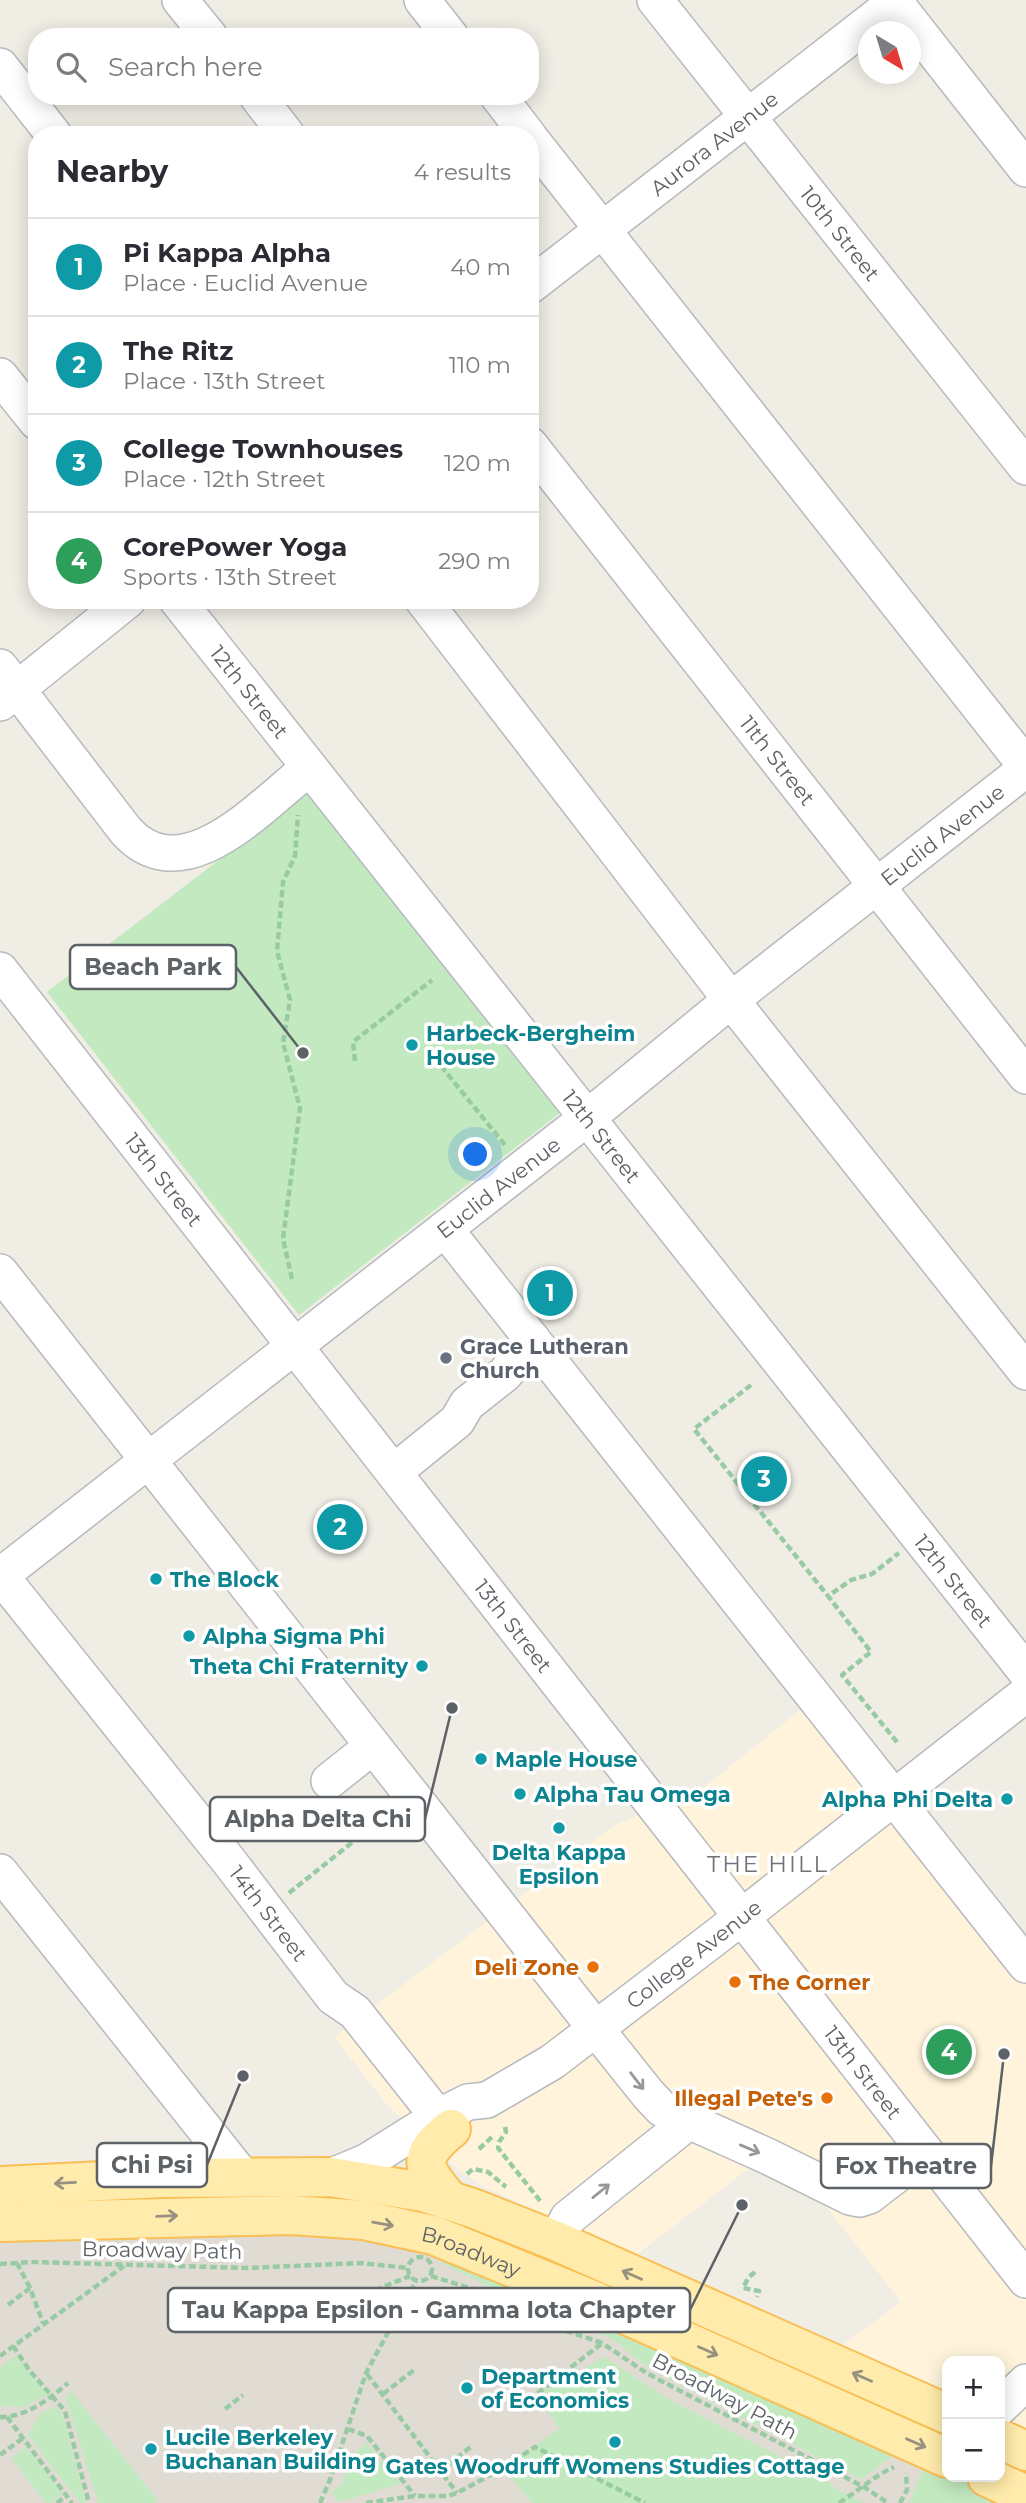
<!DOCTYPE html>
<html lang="en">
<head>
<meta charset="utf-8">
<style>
	body { margin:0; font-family:Montserrat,sans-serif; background:#f2f2f3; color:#2b2b33 }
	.controls { position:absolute; right:21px; bottom:21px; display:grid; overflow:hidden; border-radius:14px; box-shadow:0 4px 18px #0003 }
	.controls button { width:63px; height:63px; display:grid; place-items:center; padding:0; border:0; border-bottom:2px solid #e1e1e2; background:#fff; color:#2b2b33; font:35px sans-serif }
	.compass { position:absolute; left:858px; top:21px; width:63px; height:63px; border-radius:50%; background:#fff; box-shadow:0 4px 18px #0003; rotate:142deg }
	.you { position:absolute; left:476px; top:1155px; width:24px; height:24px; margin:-18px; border:5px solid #fff; border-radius:50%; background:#1a73e8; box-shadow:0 0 0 10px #1a73e833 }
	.badge { display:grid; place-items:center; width:46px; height:46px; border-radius:50%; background:#d93025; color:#fff; font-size:23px; font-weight:700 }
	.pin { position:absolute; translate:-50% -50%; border:4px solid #fff; box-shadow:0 2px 7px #0006 }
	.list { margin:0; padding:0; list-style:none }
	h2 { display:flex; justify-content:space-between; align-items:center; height:91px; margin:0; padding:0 28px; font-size:30px }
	h2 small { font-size:23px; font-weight:400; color:#7c7c81 }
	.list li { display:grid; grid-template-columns:46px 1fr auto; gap:21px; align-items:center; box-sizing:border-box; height:98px; padding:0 28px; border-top:2px solid #e1e1e2 }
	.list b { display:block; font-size:26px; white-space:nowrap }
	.list p { margin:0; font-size:23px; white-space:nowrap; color:#7c7c81 }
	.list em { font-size:23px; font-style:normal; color:#7c7c81 }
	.icon { flex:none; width:38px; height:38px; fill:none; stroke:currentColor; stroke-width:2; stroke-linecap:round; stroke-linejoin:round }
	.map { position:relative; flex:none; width:1026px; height:2503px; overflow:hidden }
	.search { position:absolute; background:#fff; box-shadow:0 4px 18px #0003; left:28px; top:28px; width:511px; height:77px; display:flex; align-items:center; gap:18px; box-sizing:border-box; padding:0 24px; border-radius:28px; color:#7c7c81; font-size:26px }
	.panel { position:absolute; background:#fff; box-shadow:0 4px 18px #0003; left:28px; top:126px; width:511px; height:483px; border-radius:28px }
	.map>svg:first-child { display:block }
	.commercial { fill:#fff4db }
	.education { fill:#e0dcd4 }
	.green { fill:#c3e9c0 }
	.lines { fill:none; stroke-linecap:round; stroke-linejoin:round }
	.minor-casing { stroke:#b6b9bd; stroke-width:38 }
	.major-casing { stroke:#fabf54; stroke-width:42 }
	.path { stroke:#98cba3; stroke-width:4.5; stroke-dasharray:7 3.5; stroke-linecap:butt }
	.minor { stroke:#fff; stroke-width:35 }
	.major { stroke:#ffebab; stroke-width:38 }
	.oneway { stroke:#96999c }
	.oneway2 { stroke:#96927f }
	.culture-dot { fill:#0f9aa8; stroke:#fff; stroke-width:2.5 }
	.worship-dot { fill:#6b7280; stroke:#fff; stroke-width:2.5 }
	.food-dot { fill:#e8710a; stroke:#fff; stroke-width:2.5 }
	.labels { text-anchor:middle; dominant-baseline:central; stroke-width:7; stroke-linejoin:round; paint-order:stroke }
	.street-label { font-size:21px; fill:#5d6267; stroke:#fff }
	.culture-label { font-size:21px; font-weight:bold; fill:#0d838f; stroke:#fff; text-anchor:start }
	.worship-label { font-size:21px; font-weight:bold; fill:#5b616d; stroke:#fff; text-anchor:start }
	.food-label { font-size:21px; font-weight:bold; fill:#c56008; stroke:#fff; text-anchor:end }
	.neighbourhood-label { font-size:23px; letter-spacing:2px; fill:#6e7479; stroke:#fff }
	.leader { fill:none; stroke:#5d6267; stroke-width:2.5 }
	.callout-dot { fill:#5d6267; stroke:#fff; stroke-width:2.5 }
	.callout { fill:#fff; stroke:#5d6267; stroke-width:2.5 }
	.callout-label { font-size:23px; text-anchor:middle; font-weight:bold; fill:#5d6267 }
</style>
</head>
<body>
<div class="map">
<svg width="1026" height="2503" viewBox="0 0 1026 2503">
	<rect width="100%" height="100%" fill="#f0ede5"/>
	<path class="commercial" d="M813 1700 1026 1976V2437L1000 2426V2361H947V2403L833 2352 901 2302 814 2191 762 2158 635 2256 485 2187 461 2172 388 2106 334 2037 616 1824 698 1792Z"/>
	<path class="education" d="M271 2226 443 2251 947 2477H957L1017 2503H0V2235Z"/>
	<g class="green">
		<path d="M307 792 560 1113 299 1315 47 992Z"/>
		<path d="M443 2252 898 2451 864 2478H858C789 2442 719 2406 651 2369 635 2360 623 2345 608 2337 581 2323 546 2327 525 2304L441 2263 440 2258Z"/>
		<path d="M17 2355 48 2395 23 2407 0 2406V2368Z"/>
		<path d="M604 2357 672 2401 826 2480 838 2490 864 2503H532L503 2468 560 2428 535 2395Z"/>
		<path d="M71 2391 158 2501 155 2503H98L66 2398Z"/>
		<path d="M54 2406 62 2413 86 2503H80L28 2435 41 2413Z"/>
		<path d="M367 2443 400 2484 339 2502 331 2493 344 2482V2475L358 2464 353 2455Z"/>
		<path d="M26 2447 63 2494 51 2503H46L11 2458Z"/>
		<path d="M924 2467 947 2477H954L1010 2503H909Z"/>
	</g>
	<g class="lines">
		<g class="minor-casing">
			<g id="minor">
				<path d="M180 0 210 37"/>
				<path d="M422 0 451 37"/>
				<path id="s1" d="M655 0 1026 467"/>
				<path d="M895 2 1026 169"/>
				<path d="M0 66 54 135"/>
				<path d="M257 96 287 135"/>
				<path d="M498 96 528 135"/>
				<path d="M530 138 1026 766"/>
				<path id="s2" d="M530 286 898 0"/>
				<path d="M0 376 37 422"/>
				<path id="s3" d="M530 445 1026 1076"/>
				<path id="s4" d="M177 600 1026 1672"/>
				<path d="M423 600 731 1000 1026 1372"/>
				<path d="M0 667 126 831C184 895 263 803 309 768"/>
				<path d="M0 703 128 600"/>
				<path id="s5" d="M0 970 1026 2280"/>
				<path d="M445 1229 1026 1965"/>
				<path d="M0 1272 596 2029 648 2094 662 2109 767 2156 850 2197 860 2199 869 2196 925 2153"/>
				<path d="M394 1472 457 1421 467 1404 505 1374 532 1339"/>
				<path id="s6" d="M0 1575 228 1860 333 1997 355 2012 438 2117"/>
				<path id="s7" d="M0 1576 587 1118 731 1000 1026 769"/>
				<path d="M329 1781 373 1746"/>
				<path d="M0 1872 243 2177"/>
				<path id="s8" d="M330 2177 366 2162 438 2117 468 2102 487 2100 552 2062 716 1937 1026 1694"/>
				<path d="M556 2241 568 2218 688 2122"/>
				<path d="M1000 2407 1026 2382"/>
			</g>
		</g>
		<g class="major-casing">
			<g id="major">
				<path d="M0 2186 163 2178 330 2177 423 2192 475 2209 556 2241 947 2414"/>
				<path d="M449 2200C422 2168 415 2158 451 2129"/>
				<path id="s9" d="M0 2222 291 2215 363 2220 433 2235 595 2301 947 2458"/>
				<path d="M1000 2439 1026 2451"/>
				<path d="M987 2477 1026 2495"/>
			</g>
		</g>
		<g class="path">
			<path d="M355 1061 353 1042 432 980"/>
			<path d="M441 1066 505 1145"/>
			<path d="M292 1279 283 1239 300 1108 283 1043 290 1000 277 951 283 882 295 856 298 815"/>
			<path d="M751 1385 694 1429 828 1596"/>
			<path d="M897 1742 842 1675 871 1652 828 1596 851 1580 872 1574 899 1553"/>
			<path d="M289 1893 389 1813"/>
			<path d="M505 2127 506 2132 499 2142 498 2148 541 2202"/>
			<path d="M479 2149 493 2136"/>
			<path d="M467 2174 473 2169 488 2172 506 2187"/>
			<circle cx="420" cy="2269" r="12"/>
			<path d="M17 2263 30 2288"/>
			<path d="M0 2264 34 2262 247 2268 361 2263 408 2268"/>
			<path d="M755 2272 748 2278 743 2288 759 2291 757 2297"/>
			<path d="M431 2276 502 2298 528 2318 602 2343 648 2374 864 2487 888 2503"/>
			<path d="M375 2290 410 2276"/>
			<path d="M8 2305 30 2288 43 2323"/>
			<path d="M460 2331 501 2299"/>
			<path d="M13 2346 30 2371 65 2411 89 2503"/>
			<path d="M0 2356 124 2266"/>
			<path d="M367 2374 457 2493"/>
			<path d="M383 2394 414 2370"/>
			<path d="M521 2406 601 2344"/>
			<path d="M225 2409 243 2395"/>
			<path d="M0 2417C25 2418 51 2398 68 2383"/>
			<path d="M7 2417 72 2503"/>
			<path d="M348 2429 367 2436 415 2496"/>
			<path d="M0 2455 23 2438"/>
			<path d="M440 2471 473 2445"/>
			<path d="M57 2503 66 2496"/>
			<path d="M320 2503 330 2480 366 2373 416 2281"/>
			<path d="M366 2503 415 2496H447L457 2493 503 2468 535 2447 645 2503"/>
			<path d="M839 2503C858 2491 874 2476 894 2467"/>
			<path d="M900 2503 907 2490 906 2473"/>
		</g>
		<use href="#minor" class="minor"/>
		<use href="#major" class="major"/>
	</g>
	<defs><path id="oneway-shaft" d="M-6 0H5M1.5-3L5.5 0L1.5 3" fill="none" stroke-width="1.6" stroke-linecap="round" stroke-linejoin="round" transform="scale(1.75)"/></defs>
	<g class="oneway">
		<use href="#oneway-shaft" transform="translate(637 2081) rotate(52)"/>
		<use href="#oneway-shaft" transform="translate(750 2149) rotate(23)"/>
		<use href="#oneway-shaft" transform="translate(601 2191) rotate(-39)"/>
	</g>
	<g class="oneway2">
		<use href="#oneway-shaft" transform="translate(65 2183) rotate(177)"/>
		<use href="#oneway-shaft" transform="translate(167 2216) rotate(-2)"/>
		<use href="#oneway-shaft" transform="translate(383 2224) rotate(10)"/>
		<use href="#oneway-shaft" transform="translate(632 2275) rotate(-156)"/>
		<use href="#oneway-shaft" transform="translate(708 2351) rotate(24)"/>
		<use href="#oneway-shaft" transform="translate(862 2377) rotate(-156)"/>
		<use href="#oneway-shaft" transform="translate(916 2443) rotate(24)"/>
	</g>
	<g class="culture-dot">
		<circle cx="412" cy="1045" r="7"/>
		<circle cx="156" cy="1579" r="7"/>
		<circle cx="189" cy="1636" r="7"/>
		<circle cx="422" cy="1666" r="7"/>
		<circle cx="481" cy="1759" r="7"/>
		<circle cx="520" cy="1794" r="7"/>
		<circle cx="1007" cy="1799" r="7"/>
		<circle cx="559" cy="1828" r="7"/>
		<circle cx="467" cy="2388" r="7"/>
		<circle cx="615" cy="2442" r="7"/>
		<circle cx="151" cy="2449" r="7"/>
	</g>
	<circle class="worship-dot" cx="446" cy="1358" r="7"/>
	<g class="food-dot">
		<circle cx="593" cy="1967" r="7"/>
		<circle cx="735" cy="1982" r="7"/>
		<circle cx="827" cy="2098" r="7"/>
	</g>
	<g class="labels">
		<g class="street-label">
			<text stroke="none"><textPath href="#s2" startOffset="233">Aurora Avenue</textPath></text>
			<text stroke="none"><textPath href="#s1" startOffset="298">10th Street</textPath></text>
			<text stroke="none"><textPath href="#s4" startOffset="117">12th Street</textPath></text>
			<text stroke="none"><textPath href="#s3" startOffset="401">11th Street</textPath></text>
			<text stroke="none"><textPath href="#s7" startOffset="1199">Euclid Avenue</textPath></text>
			<text stroke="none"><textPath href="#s4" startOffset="684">12th Street</textPath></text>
			<text stroke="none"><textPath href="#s5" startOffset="266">13th Street</textPath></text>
			<text stroke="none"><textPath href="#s7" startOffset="632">Euclid Avenue</textPath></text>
			<text stroke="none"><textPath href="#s4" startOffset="1251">12th Street</textPath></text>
			<text stroke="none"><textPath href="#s5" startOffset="833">13th Street</textPath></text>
			<text stroke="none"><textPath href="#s6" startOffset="432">14th Street</textPath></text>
			<text stroke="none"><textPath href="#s8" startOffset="430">College Avenue</textPath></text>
			<text stroke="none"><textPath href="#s5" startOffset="1400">13th Street</textPath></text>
			<text transform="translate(162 2250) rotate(1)">Broadway Path</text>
			<text stroke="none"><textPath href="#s9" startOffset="476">Broadway</textPath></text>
			<text transform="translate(725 2396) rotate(28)">Broadway Path</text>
		</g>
		<g class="culture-label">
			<text x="426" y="1033">Harbeck-Bergheim<tspan x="426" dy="24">House</tspan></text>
			<text x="170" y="1579">The Block</text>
			<text x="203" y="1636">Alpha Sigma Phi</text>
			<text x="408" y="1666" text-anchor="end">Theta Chi Fraternity</text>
			<text x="495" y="1759">Maple House</text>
			<text x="534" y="1794">Alpha Tau Omega</text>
			<text x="993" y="1799" text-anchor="end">Alpha Phi Delta</text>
			<text x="559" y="1852" text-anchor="middle">Delta Kappa<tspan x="559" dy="24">Epsilon</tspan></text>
			<text x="481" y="2376">Department<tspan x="481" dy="24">of Economics</tspan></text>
			<text x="165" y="2437">Lucile Berkeley<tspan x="165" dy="24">Buchanan Building</tspan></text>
			<text x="615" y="2466" text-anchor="middle">Gates Woodruff Womens Studies Cottage</text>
		</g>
		<g class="worship-label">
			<text x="460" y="1346">Grace Lutheran<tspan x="460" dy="24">Church</tspan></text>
		</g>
		<g class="food-label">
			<text x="579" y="1967">Deli Zone</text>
			<text x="749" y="1982" text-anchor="start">The Corner</text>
			<text x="813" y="2098">Illegal Pete's</text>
		</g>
		<g class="neighbourhood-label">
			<text x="768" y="1864">THE HILL</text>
		</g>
	</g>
	<path class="leader" d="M303 1053L236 967M452 1708L425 1819M243 2076L207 2165M1004 2054L991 2166M742 2205L690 2310"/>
	<g class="callout-dot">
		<circle cx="303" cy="1053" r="7"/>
		<circle cx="452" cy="1708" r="7"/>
		<circle cx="243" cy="2076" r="7"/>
		<circle cx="1004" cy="2054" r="7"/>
		<circle cx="742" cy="2205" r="7"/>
	</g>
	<g class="callout">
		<rect x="70" y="945" width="166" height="44" rx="7"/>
		<rect x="210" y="1797" width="215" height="44" rx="7"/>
		<rect x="97" y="2143" width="110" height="44" rx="7"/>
		<rect x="821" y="2144" width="170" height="44" rx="7"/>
		<rect x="168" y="2288" width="522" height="44" rx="7"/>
	</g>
	<g class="callout-label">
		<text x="153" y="975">Beach Park</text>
		<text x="318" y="1827">Alpha Delta Chi</text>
		<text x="152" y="2173">Chi Psi</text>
		<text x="906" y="2174">Fox Theatre</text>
		<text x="429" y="2318">Tau Kappa Epsilon - Gamma Iota Chapter</text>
	</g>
</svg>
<div class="controls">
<button>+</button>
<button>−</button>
</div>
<svg class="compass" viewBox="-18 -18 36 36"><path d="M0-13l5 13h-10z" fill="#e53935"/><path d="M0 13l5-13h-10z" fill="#7c7c81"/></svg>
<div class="you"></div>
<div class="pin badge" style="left:550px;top:1293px;background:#0f9aa8">1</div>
<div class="pin badge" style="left:340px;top:1527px;background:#0f9aa8">2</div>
<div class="pin badge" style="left:764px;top:1479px;background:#0f9aa8">3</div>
<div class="pin badge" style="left:949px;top:2052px;background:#2e9e5b">4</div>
<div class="search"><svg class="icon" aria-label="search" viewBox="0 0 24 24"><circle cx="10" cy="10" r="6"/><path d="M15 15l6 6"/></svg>Search here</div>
<section class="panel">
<h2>Nearby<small>4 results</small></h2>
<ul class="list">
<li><span class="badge" style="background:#0f9aa8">1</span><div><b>Pi Kappa Alpha</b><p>Place · Euclid Avenue</p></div><em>40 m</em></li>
<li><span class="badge" style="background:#0f9aa8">2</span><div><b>The Ritz</b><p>Place · 13th Street</p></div><em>110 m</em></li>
<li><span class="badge" style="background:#0f9aa8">3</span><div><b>College Townhouses</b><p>Place · 12th Street</p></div><em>120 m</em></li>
<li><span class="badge" style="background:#2e9e5b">4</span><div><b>CorePower Yoga</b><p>Sports · 13th Street</p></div><em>290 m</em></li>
</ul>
</section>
</div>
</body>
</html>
